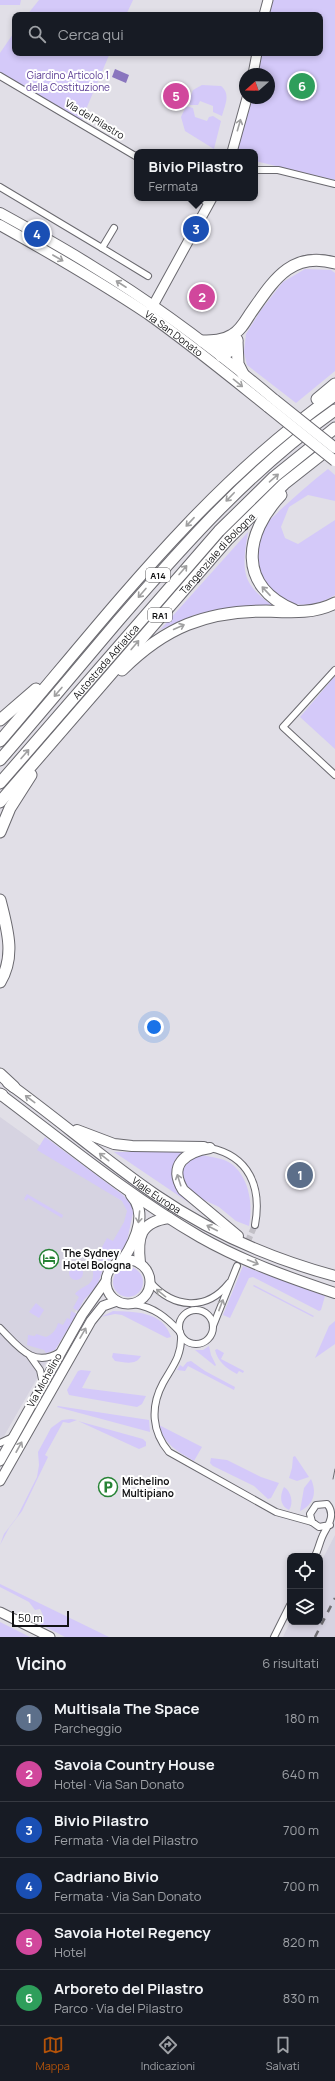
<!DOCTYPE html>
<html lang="it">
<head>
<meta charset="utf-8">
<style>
	body { margin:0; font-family:Manrope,sans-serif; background:#242831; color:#f1f3f6 }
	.controls { position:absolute; right:12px; bottom:12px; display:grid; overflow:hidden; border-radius:8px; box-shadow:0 2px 6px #0003 }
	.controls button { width:36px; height:36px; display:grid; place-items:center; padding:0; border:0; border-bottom:1px solid #363941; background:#171b24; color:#f1f3f6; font:20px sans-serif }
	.compass { position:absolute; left:239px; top:68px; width:36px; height:36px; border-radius:50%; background:#171b24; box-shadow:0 2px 6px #0003; rotate:250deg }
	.scale { position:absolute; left:12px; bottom:10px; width:57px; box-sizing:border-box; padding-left:4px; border:2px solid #121214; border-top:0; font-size:11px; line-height:14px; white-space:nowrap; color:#121214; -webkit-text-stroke:3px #fff; paint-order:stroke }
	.you { position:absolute; left:154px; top:1027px; width:14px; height:14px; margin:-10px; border:3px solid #fff; border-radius:50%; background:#1a73e8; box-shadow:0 0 0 6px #1a73e833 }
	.badge { display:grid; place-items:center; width:26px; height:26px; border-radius:50%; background:#b45309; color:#fff; font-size:13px; font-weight:700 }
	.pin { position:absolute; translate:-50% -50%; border:2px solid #fff; box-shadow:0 1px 4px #0006 }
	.popup { position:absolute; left:134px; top:149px; width:124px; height:52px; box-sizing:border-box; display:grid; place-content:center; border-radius:8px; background:#171b24; filter:drop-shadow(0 1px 3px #0005); font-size:13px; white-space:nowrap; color:#9ea1a6 }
	.popup b { font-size:15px; color:#f1f3f6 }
	.popup::after { content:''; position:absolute; left:50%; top:100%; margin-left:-8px; border:8px solid transparent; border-top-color:#171b24 }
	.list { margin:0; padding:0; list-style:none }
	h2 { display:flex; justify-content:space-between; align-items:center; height:52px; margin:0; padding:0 16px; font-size:17px }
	h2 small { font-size:13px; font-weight:400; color:#9ea1a6 }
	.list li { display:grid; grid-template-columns:26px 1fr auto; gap:12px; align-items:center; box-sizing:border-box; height:56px; padding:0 16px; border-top:1px solid #363941 }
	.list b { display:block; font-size:15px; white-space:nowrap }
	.list p { margin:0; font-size:13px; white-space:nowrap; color:#9ea1a6 }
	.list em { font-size:13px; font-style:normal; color:#9ea1a6 }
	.icon { flex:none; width:22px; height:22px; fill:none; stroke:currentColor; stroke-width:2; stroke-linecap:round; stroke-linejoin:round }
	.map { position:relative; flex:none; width:335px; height:1637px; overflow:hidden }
	.search { position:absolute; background:#171b24; box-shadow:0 2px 6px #0003; left:12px; right:12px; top:12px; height:44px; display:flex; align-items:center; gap:10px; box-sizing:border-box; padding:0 14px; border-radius:8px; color:#9ea1a6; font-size:15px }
	.sheet { height:388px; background:#171b24 }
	nav { display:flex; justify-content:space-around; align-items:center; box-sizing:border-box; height:56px; border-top:1px solid #363941; background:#171b24; font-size:11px; color:#9ea1a6 }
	nav a { display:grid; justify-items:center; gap:2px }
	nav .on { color:#b45309 }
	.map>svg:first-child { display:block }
	.built { fill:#d6d3e1 }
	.green { fill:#d4c9f9 }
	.water { fill:#8975be }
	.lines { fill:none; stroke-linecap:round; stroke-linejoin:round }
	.street-tunnel { stroke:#c2c0c7; stroke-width:6; stroke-dasharray:6 3; stroke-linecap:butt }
	.street-casing { stroke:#6a696f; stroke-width:8 }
	.secondary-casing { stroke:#6a696f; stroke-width:11 }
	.primary-casing { stroke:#6a696f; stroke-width:12 }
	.highway-casing { stroke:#6a696f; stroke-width:13 }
	.street { stroke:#fff; stroke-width:6 }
	.secondary { stroke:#fff; stroke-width:9 }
	.primary { stroke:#fff; stroke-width:10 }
	.highway { stroke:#fff; stroke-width:11 }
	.tram { stroke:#6e6d72; stroke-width:1 }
	.rail { stroke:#6e6d72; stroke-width:2.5; stroke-dasharray:7 7; stroke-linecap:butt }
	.primary-bridge-casing { stroke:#6a696f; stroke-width:12; stroke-linecap:butt }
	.primary-bridge { stroke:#fff; stroke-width:10 }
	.oneway { stroke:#a0a0a1 }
	.labels { text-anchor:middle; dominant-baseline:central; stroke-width:4; stroke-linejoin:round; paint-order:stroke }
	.shield { fill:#fff; stroke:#59595a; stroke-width:1 }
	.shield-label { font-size:9px; font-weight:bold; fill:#121214 }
	.park-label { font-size:10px; fill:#583992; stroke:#fff }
	.street-label { font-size:10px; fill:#121214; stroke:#fff }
	.poi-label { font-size:10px; font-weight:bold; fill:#121214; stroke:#fff; text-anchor:start }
</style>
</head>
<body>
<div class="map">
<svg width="335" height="1637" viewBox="0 0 335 1637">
	<rect width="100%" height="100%" fill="#e1dfe7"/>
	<g class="built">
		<path d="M0 1117 67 1165 125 1203 130 1223 94 1279 4 1436 0 1438Z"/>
		<path d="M335 1535V1637H283L290 1622H320V1564Z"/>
	</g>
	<g class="green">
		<path d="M0 0H21L20 5H0Z"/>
		<path d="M39 0H133L126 15H27Z"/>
		<path d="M273 0H335V180L255 161V152H237L251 98H269V74H257L261 53H320V15H269Z"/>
		<path d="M15 31V53H110L81 121 0 75V53Z"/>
		<path d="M202 85 221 86C231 94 225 105 222 116L213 112V106L200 101 198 105H190L189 101 193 90Z"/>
		<path d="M186 106 193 108 195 117 207 121 209 117 213 116 221 121 214 149 185 131 181 117Z"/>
		<path d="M305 269 331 270 335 273V371L296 403 247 365 244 352 246 334 261 310 283 282Z"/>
		<path d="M328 469 335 475V501L308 495 289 507 281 527 285 538 298 544 335 520V595C286 626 235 577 264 526 267 521 275 516 279 511 295 497 311 482 328 469Z"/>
		<path d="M248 532C242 570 240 584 275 607H233L194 615 160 630Z"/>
		<path d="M335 676V749L300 717Z"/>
		<path d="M45 1137 123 1195 132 1205 133 1213 127 1241 120 1254 107 1261 103 1269 97 1286 84 1300 78 1311 73 1308 79 1297 75 1294C84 1283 97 1288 92 1265L94 1264 98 1266 106 1252 101 1249 107 1238 113 1241 124 1222 127 1211 122 1201 37 1150Z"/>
		<path d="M114 1152H182C164 1174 173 1187 191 1204Z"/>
		<path d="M201 1155C211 1157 225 1158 233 1165 250 1180 253 1206 249 1226L236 1221 219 1207 200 1198 185 1186 182 1170 191 1159Z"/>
		<path d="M27 1194 63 1215 62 1218 28 1198 26 1201 24 1199Z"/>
		<path d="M243 1266 325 1296 321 1310 319 1311 253 1277 249 1278 230 1318 223 1315Z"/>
		<circle cx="76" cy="1273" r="7"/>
		<circle cx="128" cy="1282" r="15"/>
		<path d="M254 1285 314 1316 313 1317 253 1286Z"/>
		<path d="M36 1303 44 1310 39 1318 29 1312Z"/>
		<path d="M71 1311 77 1314 55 1350 46 1353 44 1350 27 1345 28 1335 35 1336 36 1334 46 1337C53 1334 56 1330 58 1323L63 1325 67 1318 70 1319Z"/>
		<path d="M113 1311C135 1312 163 1311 171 1337L167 1338 122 1315 115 1314 101 1317Z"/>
		<path d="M335 1321V1344L315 1358 329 1326Z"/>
		<path d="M209 1346 211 1355 216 1365 215 1366 195 1350H203Z"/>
		<path d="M217 1349 224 1353 221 1359 244 1371 243 1373 239 1371 237 1374C226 1368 218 1362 215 1350Z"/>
		<path d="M113 1353 141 1356C136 1366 124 1362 115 1361L112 1357Z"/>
		<path d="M191 1361 205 1371 235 1387 234 1390 188 1366 185 1371 177 1370 180 1365 183 1367 187 1362Z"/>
		<path d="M81 1370 91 1371 82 1388 146 1396 142 1404 137 1407 69 1395 67 1390 78 1371Z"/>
		<path d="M58 1406 149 1420 150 1432 57 1407Z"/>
		<path d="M71 1419 77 1420 69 1423 63 1422 62 1424 45 1455 48 1457 22 1511 9 1528 0 1545 4 1534 17 1517 37 1477 39 1465 38 1452 51 1428 62 1420Z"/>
		<path d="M78 1421 143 1439 146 1442V1446L139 1449Z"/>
		<path d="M159 1425 202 1447 194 1461C179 1452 164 1445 159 1425Z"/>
		<path d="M295 1456 309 1477 297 1481 289 1478 292 1468 293 1457Z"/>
		<path d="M211 1458 227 1460 261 1477 279 1483 271 1498 268 1499 254 1486 213 1466 210 1463Z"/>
		<path d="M311 1479C317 1493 314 1504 300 1511L304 1488Z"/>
		<path d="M284 1487C291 1491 294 1503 289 1510 279 1505 280 1495 284 1487Z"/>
		<path d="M0 1584 109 1637H65L40 1624 39 1619 44 1617 40 1609 35 1610 29 1602 0 1587Z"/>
		<path d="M0 1622 30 1637H0Z"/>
	</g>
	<path class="water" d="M115 69 129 75 126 83 112 77Z"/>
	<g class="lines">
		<path class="street-tunnel" d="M237 1266 255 1225"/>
		<g class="street-casing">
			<g id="street">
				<path d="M0 76 137 157"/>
				<path d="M255 170H278L335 184"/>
				<path d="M0 187 102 248"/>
				<path d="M200 198 209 204"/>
				<path d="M114 228 102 248 148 276"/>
				<path d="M335 670 283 727 335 775"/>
				<path d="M210 1148C249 1156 262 1187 255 1225"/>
				<path d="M150 1282C173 1308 206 1312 229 1283"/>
				<path d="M133 1304C154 1307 166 1317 180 1332"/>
				<circle cx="196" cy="1327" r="17"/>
				<path d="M213 1326 237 1266"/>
				<path d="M0 1328C18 1346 33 1369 60 1352"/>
				<path d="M181 1336C182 1356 172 1367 163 1383 150 1407 152 1432 169 1452L276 1512 312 1522"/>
				<path d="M30 1356 40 1370 43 1384"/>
				<path d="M0 1443 13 1437"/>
				<path d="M315 1556C319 1548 320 1540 324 1533 330 1523 335 1513 327 1504L316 1505 310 1514 312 1522 319 1527 330 1525"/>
				<path d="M274 1637 290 1605"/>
			</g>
		</g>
		<g class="secondary-casing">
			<g id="secondary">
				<path d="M264 15 268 0"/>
				<path d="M253 74 257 53"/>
				<path d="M232 152 247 98"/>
				<path d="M150 311 212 198"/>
				<circle cx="128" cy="1282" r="22"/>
				<path d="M0 1461 82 1315 106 1281"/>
				<path d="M0 1481 91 1321 103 1306 117 1301"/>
				<path d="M0 1612 50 1637"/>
			</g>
		</g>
		<g class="primary-casing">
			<g id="primary">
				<path d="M0 213C31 230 62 247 92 266 156 305 217 351 275 400"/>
				<path id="s1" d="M0 225C50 253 100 282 148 314 189 343 228 375 268 407"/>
				<path id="s2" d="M8 1083C58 1119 105 1160 156 1195 210 1232 272 1259 335 1276"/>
				<path d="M0 1094C65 1143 129 1196 200 1237 242 1261 290 1278 335 1293"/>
				<path d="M77 1130 114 1144 132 1146 204 1147"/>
				<path d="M210 1148C185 1152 168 1165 183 1190L238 1236"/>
				<path d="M122 1261C134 1243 149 1214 131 1195"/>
				<path d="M140 1263C137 1237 140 1222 169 1218"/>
			</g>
		</g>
		<g class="highway-casing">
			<g id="highway">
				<path d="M230 337 220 349 221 356 230 351 237 340"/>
				<path d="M202 341C212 341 223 341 232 335 240 331 245 322 250 314 272 283 290 250 335 263"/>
				<path d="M237 341 238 364 243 374"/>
				<path d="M317 399 335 384"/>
				<path d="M281 495C244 534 237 586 294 610"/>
				<path d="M122 670C165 627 206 611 266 611 290 612 314 614 335 603"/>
				<path d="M0 720 36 689"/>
				<path d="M0 741C105 619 202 488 335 395"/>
				<path d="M0 760C40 714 79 667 118 621 185 544 251 469 335 410"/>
				<path id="s3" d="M0 783 219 531 274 477 335 428"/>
				<path id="s4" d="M0 802 228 539 284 484 332 446"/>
				<path d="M0 832 10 808 31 775"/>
				<path d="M0 900C7 928 16 956 0 982"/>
				<path d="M0 1074 14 1087"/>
				<path d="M0 1094 2 1095"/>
			</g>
		</g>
		<use href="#street" class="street"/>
		<use href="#secondary" class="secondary"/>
		<use href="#primary" class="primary"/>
		<use href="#highway" class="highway"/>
		<path class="tram" d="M333 1479 335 1469"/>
		<path class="rail" d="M315 1637 335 1598"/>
		<g class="primary-bridge-casing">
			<g id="primary-bridge">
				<path d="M275 400 335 448"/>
				<path d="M268 407 335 461"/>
			</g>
		</g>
		<use href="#primary-bridge" class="primary-bridge"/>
	</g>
	<defs><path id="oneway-shaft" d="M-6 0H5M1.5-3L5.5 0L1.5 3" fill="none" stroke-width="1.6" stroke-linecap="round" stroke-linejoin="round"/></defs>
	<g class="oneway">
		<use href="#oneway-shaft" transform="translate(239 125) rotate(-74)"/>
		<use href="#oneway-shaft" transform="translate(58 258) rotate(30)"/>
		<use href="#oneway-shaft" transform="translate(121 284) rotate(-147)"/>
		<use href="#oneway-shaft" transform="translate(238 383) rotate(39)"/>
		<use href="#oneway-shaft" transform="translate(274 478) rotate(-41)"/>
		<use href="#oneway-shaft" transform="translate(230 497) rotate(134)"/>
		<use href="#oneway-shaft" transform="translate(190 522) rotate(133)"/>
		<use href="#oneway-shaft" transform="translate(183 570) rotate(-49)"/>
		<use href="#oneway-shaft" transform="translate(266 591) rotate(-133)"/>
		<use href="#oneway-shaft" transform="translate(142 593) rotate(131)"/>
		<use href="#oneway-shaft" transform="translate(179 627) rotate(-24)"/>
		<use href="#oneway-shaft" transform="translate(135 645) rotate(-50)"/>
		<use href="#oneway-shaft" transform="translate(58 692) rotate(131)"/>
		<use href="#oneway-shaft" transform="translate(25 754) rotate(-49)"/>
		<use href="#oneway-shaft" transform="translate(30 1099) rotate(-143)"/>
		<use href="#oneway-shaft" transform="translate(104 1157) rotate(-142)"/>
		<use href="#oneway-shaft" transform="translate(179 1180) rotate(-108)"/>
		<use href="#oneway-shaft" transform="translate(139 1217) rotate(96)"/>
		<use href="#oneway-shaft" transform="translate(212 1228) rotate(-153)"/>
		<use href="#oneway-shaft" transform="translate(253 1262) rotate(22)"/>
		<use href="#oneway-shaft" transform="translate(161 1293) rotate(-141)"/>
		<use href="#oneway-shaft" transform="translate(221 1305) rotate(-69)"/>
		<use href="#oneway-shaft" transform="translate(83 1333) rotate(-60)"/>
		<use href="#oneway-shaft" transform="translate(19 1447) rotate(-61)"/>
	</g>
	<defs>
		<g id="hotel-ring" transform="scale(1)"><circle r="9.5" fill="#fff" stroke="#268335" stroke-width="1.5"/><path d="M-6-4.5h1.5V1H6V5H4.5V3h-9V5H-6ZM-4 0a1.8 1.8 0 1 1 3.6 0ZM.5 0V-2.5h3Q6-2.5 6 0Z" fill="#268335"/></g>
		<g id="parking-ring" transform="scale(1)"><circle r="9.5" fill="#fff" stroke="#268335" stroke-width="1.5"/><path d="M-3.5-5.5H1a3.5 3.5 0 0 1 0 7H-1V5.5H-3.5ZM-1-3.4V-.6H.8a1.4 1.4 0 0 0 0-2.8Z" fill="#268335"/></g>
	</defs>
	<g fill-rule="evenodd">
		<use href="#hotel-ring" x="49" y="1259"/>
		<use href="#parking-ring" x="108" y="1487"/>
	</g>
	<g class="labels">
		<g class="shield">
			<rect x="146" y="568" width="24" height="14" rx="3"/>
			<rect x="148" y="608" width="24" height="14" rx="3"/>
		</g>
		<g class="shield-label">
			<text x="158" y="575">A14</text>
			<text x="160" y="615">RA1</text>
		</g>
		<g class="park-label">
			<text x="68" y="75">Giardino Articolo 1<tspan x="68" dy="12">della Costituzione</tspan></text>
		</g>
		<g class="street-label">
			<text transform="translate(95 119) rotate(31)">Via del Pilastro</text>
			<text stroke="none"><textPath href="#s1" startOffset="205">Via San Donato</textPath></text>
			<text stroke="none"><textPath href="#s4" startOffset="330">Tangenziale di Bologna</textPath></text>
			<text stroke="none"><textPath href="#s3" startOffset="161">Autostrada Adriatica</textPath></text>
			<text stroke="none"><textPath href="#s2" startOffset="186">Viale Europa</textPath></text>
			<text transform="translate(44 1380) rotate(-61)">Via Michelino</text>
		</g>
		<g class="poi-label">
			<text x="63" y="1253">The Sydney<tspan x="63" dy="12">Hotel Bologna</tspan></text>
			<text x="122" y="1481">Michelino<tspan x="122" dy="12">Multipiano</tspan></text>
		</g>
	</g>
</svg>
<div class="controls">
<button><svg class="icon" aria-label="locate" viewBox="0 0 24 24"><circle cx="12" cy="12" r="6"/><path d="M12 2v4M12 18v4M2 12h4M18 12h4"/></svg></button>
<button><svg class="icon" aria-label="layers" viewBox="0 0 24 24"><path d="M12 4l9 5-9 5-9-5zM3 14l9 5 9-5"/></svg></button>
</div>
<svg class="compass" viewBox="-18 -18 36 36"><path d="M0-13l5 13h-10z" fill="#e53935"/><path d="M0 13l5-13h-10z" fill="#9ea1a6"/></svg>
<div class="scale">50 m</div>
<div class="you"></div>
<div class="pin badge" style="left:300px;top:1175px;background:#5c6f8a">1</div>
<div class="pin badge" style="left:202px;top:297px;background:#d1479c">2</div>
<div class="pin badge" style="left:196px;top:229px;background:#1a4fb4">3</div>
<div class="popup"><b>Bivio Pilastro</b>Fermata</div>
<div class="pin badge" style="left:37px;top:234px;background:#1a4fb4">4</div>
<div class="pin badge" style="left:176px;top:96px;background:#d1479c">5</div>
<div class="pin badge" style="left:302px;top:86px;background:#2e9e5b">6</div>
<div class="search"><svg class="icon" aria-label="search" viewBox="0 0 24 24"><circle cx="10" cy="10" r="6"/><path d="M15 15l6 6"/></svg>Cerca qui</div>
</div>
<section class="sheet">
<h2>Vicino<small>6 risultati</small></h2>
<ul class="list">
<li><span class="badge" style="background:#5c6f8a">1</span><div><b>Multisala The Space</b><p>Parcheggio</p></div><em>180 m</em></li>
<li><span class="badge" style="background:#d1479c">2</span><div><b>Savoia Country House</b><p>Hotel · Via San Donato</p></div><em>640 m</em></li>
<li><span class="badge" style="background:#1a4fb4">3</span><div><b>Bivio Pilastro</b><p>Fermata · Via del Pilastro</p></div><em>700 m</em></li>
<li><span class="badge" style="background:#1a4fb4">4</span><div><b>Cadriano Bivio</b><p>Fermata · Via San Donato</p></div><em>700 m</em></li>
<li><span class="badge" style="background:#d1479c">5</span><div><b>Savoia Hotel Regency</b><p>Hotel</p></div><em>820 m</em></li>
<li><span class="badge" style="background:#2e9e5b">6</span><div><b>Arboreto del Pilastro</b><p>Parco · Via del Pilastro</p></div><em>830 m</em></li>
</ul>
</section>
<nav>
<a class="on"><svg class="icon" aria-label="map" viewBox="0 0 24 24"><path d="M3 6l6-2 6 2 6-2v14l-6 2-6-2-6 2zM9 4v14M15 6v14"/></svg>Mappa</a>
<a><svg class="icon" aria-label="directions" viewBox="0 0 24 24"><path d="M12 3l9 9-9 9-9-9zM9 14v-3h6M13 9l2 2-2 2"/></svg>Indicazioni</a>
<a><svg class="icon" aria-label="saved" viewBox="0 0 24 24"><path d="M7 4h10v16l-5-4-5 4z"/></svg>Salvati</a>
</nav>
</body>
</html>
